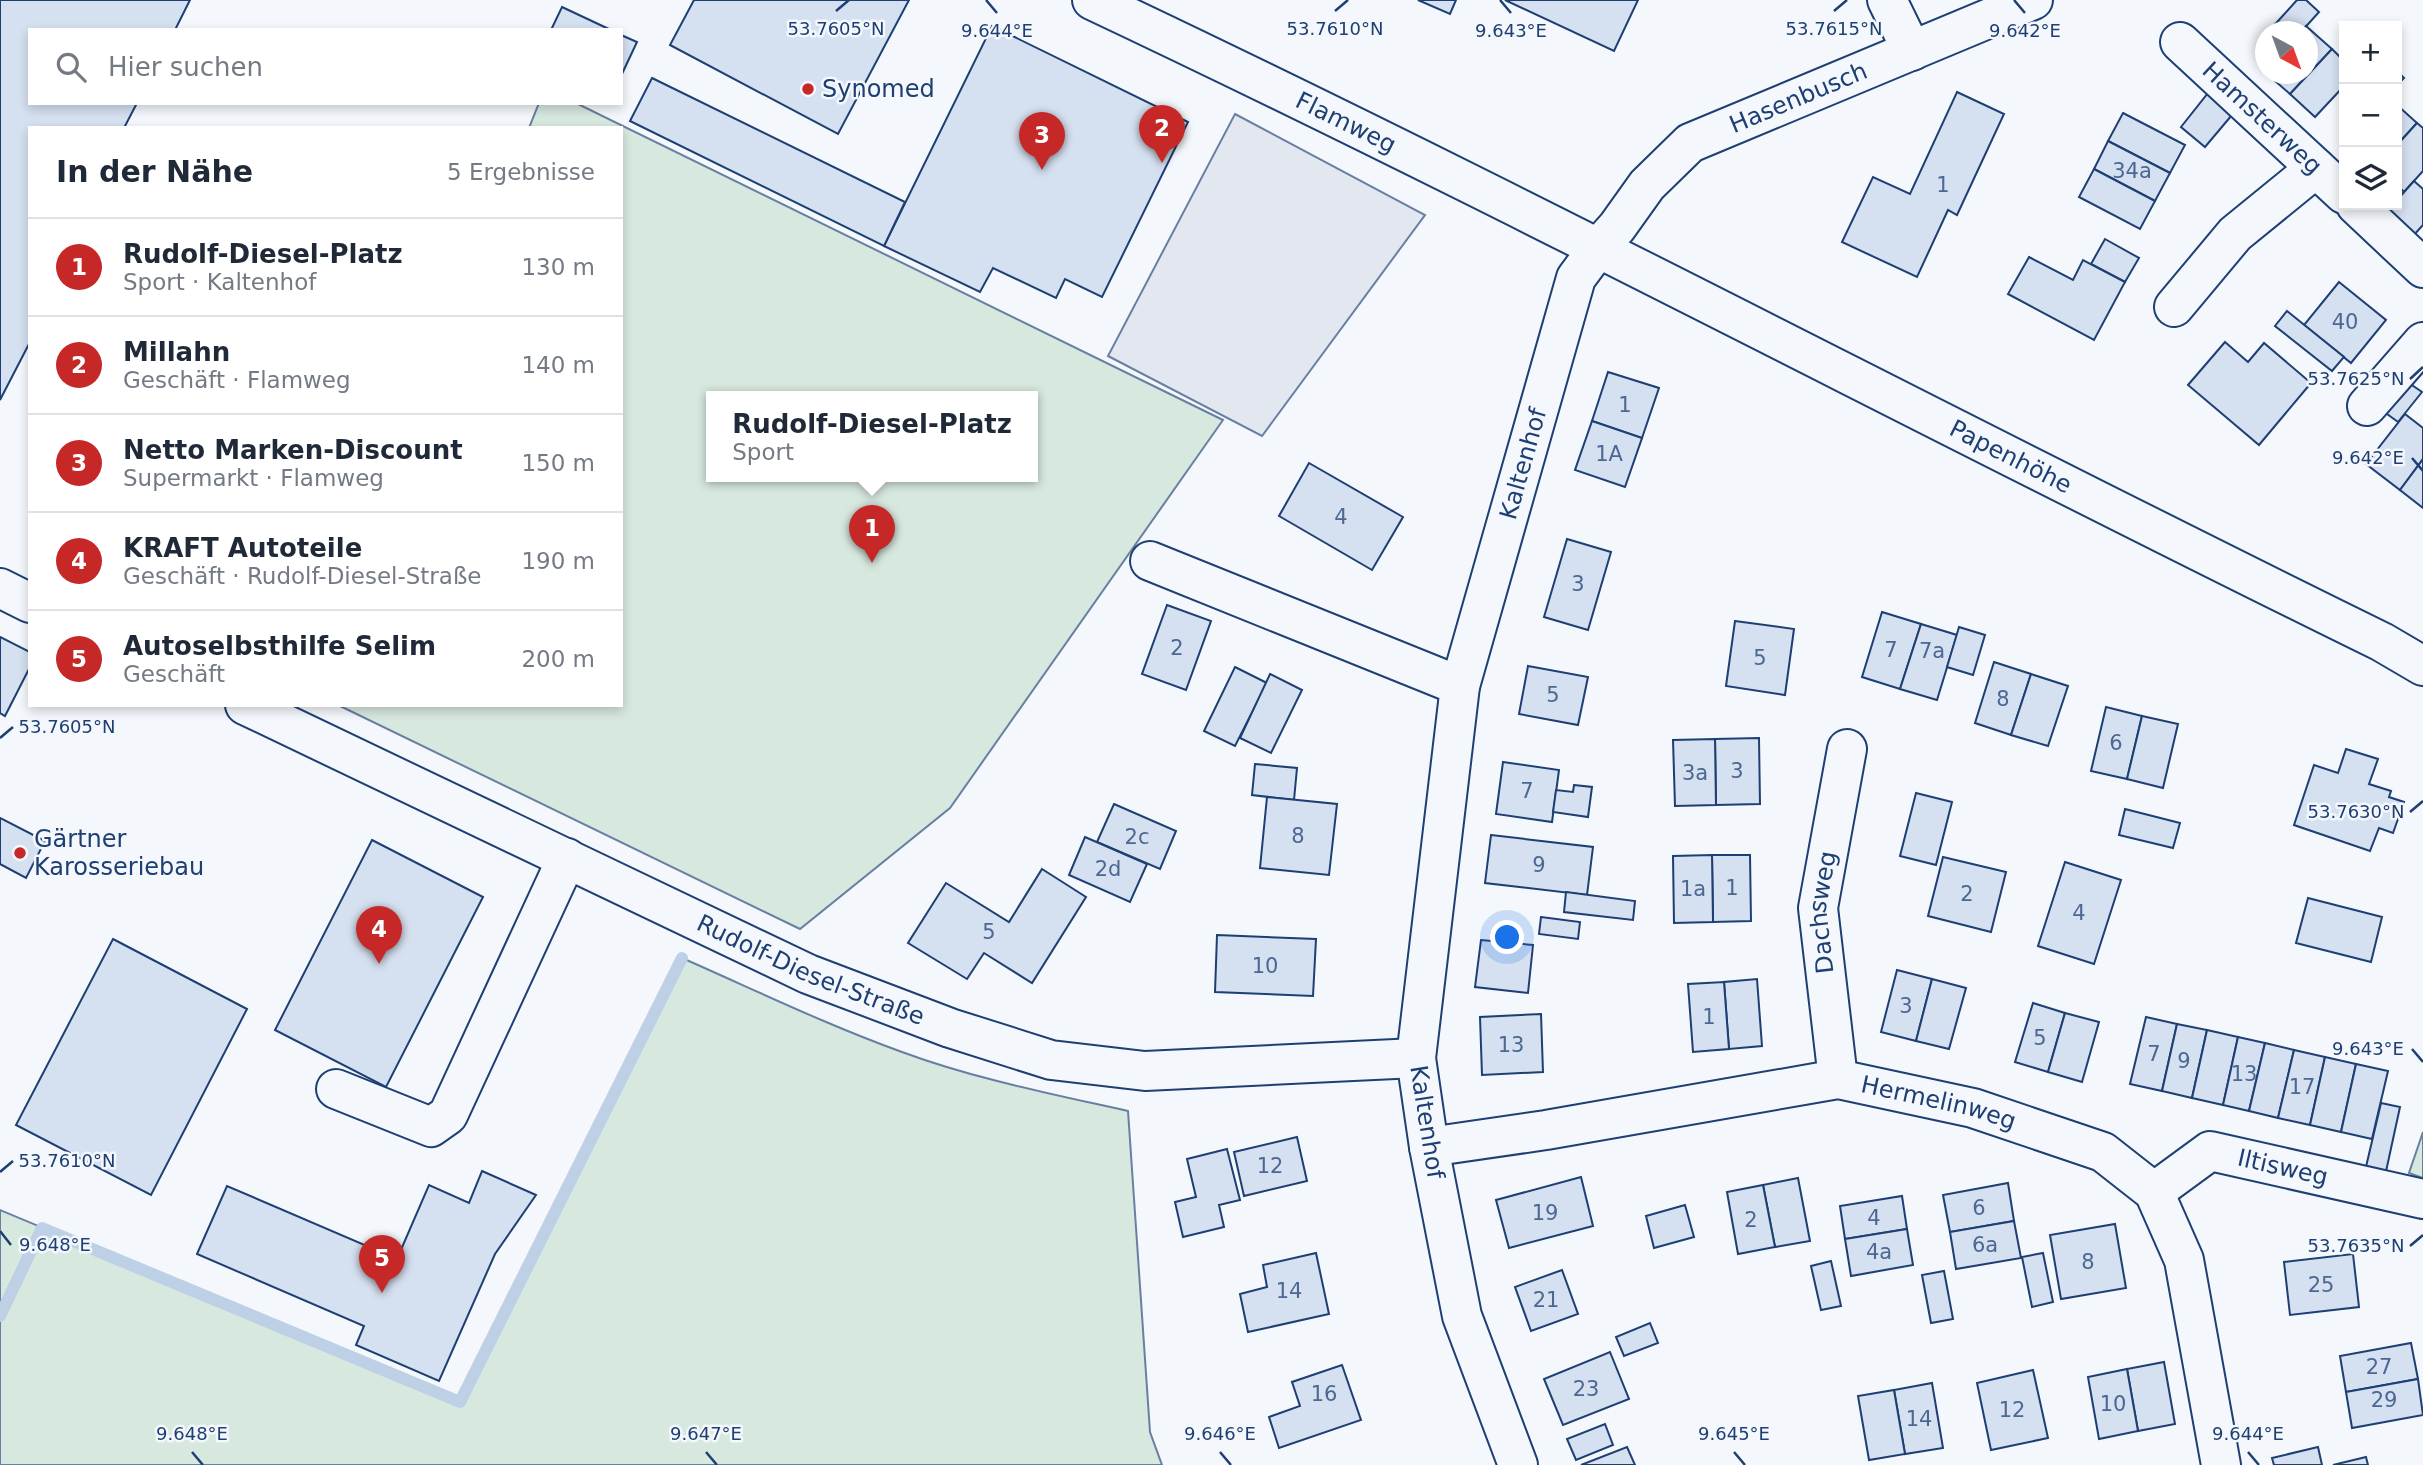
<!DOCTYPE html>
<html lang="de">
<head>
<meta charset="utf-8">
<style>
	body { margin:0; font-family:"DejaVu Sans",sans-serif; background:#f2f2f3; color:#1f2937 }
	.controls { position:absolute; right:21px; top:21px; display:grid; overflow:hidden; border-radius:0px; box-shadow:0 4px 10px #0003 }
	.controls button { width:63px; height:63px; display:grid; place-items:center; padding:0; border:0; border-bottom:2px solid #e0e1e3; background:#fff; color:#1f2937; font:35px sans-serif }
	.compass { position:absolute; left:2255px; top:21px; width:63px; height:63px; border-radius:50%; background:#fff; box-shadow:0 4px 10px #0003; rotate:139deg }
	.you { position:absolute; left:1508px; top:938px; width:24px; height:24px; margin:-18px; border:5px solid #fff; border-radius:50%; background:#1a73e8; box-shadow:0 0 0 10px #1a73e833 }
	.badge { display:grid; place-items:center; width:46px; height:46px; border-radius:50%; background:#c62828; color:#fff; font-size:23px; font-weight:700 }
	.pin { position:absolute; translate:-50% -58px; filter:drop-shadow(0 2px 4px #0008) }
	.pin::after { content:''; position:absolute; top:37px; width:24px; height:21px; background:inherit; clip-path:polygon(0 0,100% 0,50% 100%) }
	.popup { position:absolute; left:706px; top:391px; width:332px; height:91px; box-sizing:border-box; display:grid; place-content:center; border-radius:0px; background:#fff; filter:drop-shadow(0 2px 5px #0005); font-size:23px; white-space:nowrap; color:#747a83 }
	.popup b { font-size:26px; color:#1f2937 }
	.popup::after { content:''; position:absolute; left:50%; top:100%; margin-left:-14px; border:14px solid transparent; border-top-color:#fff }
	.list { margin:0; padding:0; list-style:none }
	h2 { display:flex; justify-content:space-between; align-items:center; height:91px; margin:0; padding:0 28px; font-size:30px }
	h2 small { font-size:23px; font-weight:400; color:#747a83 }
	.list li { display:grid; grid-template-columns:46px 1fr auto; gap:21px; align-items:center; box-sizing:border-box; height:98px; padding:0 28px; border-top:2px solid #e0e1e3 }
	.list b { display:block; font-size:26px; white-space:nowrap }
	.list p { margin:0; font-size:23px; white-space:nowrap; color:#747a83 }
	.list em { font-size:23px; font-style:normal; color:#747a83 }
	.icon { flex:none; width:38px; height:38px; fill:none; stroke:currentColor; stroke-width:2; stroke-linecap:round; stroke-linejoin:round }
	.map { position:relative; flex:none; width:2423px; height:1465px; overflow:hidden }
	.search { position:absolute; background:#fff; box-shadow:0 4px 10px #0003; left:28px; top:28px; width:595px; height:77px; display:flex; align-items:center; gap:18px; box-sizing:border-box; padding:0 24px; border-radius:0px; color:#747a83; font-size:26px }
	.panel { position:absolute; background:#fff; box-shadow:0 4px 10px #0003; left:28px; top:126px; width:595px; height:581px; border-radius:0px }
	.map>svg:first-child { display:block }
	.green { fill:#d7e8df; stroke:#687fa3; stroke-width:2; fill-rule:evenodd }
	.parking { fill:#e3e8f0; stroke:#687fa3; stroke-width:2 }
	.lines { fill:none; stroke-linecap:round; stroke-linejoin:round }
	.stream { stroke:#bed0e5; stroke-width:12 }
	.building { fill:#d5e0f0; stroke:#1d3f73; stroke-width:2 }
	.minor-casing { stroke:#1d3f73; stroke-width:42 }
	.major-casing { stroke:#1d3f73; stroke-width:42 }
	.minor { stroke:#f4f7fb; stroke-width:38 }
	.major { stroke:#f4f7fb; stroke-width:38 }
	.ticks { fill:none; stroke:#1d3f73; stroke-width:2.5 }
	.poi-dot { fill:#c62828; stroke:#f4f7fb; stroke-width:2.5 }
	.labels { text-anchor:middle; dominant-baseline:central; stroke-width:5; stroke-linejoin:round; paint-order:stroke }
	.number-label { font-size:21px; fill:#4b6792 }
	.poi-label { font-size:24px; fill:#1d3f73; stroke:#f4f7fb; text-anchor:start }
	.street-label { font-size:24px; fill:#1d3f73; stroke:#f4f7fb }
	.ticks-label { font-size:18px; text-anchor:middle; fill:#1d3f73; stroke:#f4f7fb; stroke-width:5; stroke-linejoin:round; paint-order:stroke }
</style>
</head>
<body>
<div class="map">
<svg width="2423" height="1465" viewBox="0 0 2423 1465">
	<rect width="100%" height="100%" fill="#f4f7fb"/>
	<g class="green">
		<path d="M539 103H576L1223 420 950 808 800 929 338 705H621V128H529ZM711 397H1033V477H711Z"/>
		<path d="M682 958C755 990 827 1025 902 1052 975 1079 1052 1094 1128 1111L1150 1432 1162 1465H0V1210L460 1402Z"/>
		<path d="M2423 1132V1178L2409 1173Z"/>
	</g>
	<path class="parking" d="M1235 114 1425 215 1262 436 1108 356Z"/>
	<g class="lines">
		<path class="stream" d="M0 1316 42 1228 460 1402 682 958"/>
	</g>
	<g class="building">
		<path d="M0 0H190L175 30H30V103H137L124 128H30V342L0 400Z"/>
		<path d="M694 0H909L838 134 670 45Z"/>
		<path d="M1418 0H1456L1450 14Z"/>
		<path d="M1505 0H1638L1614 51Z"/>
		<path d="M2297 0H2306L2319 12 2301 32H2268Z"/>
		<path d="M562 7 611 30H551Z"/>
		<path d="M992 26 1188 122 1102 297 1065 279 1056 298 993 268 980 292 884 246Z"/>
		<path d="M2306 26 2332 49 2290 94 2267 74H2308V32H2301Z"/>
		<path d="M621 35 637 42 621 76Z"/>
		<path d="M2332 49 2344 61V86L2315 117 2290 94Z"/>
		<path d="M2397 71 2404 78 2397 85Z"/>
		<path d="M652 78 905 202 884 246 630 121Z"/>
		<path d="M2212 88 2237 109 2205 147 2181 127Z"/>
		<path d="M1957 92 2004 114 1957 215 1948 210 1917 277 1842 242 1873 177 1910 194Z"/>
		<path d="M2397 105 2417 123 2397 145Z"/>
		<path d="M2123 113 2185 145 2170 173 2108 141Z"/>
		<path d="M2417 123 2423 128V171L2404 192 2397 185V145Z"/>
		<path d="M2108 141 2170 173 2155 201 2094 169Z"/>
		<path d="M2094 169 2155 201 2140 229 2079 197Z"/>
		<path d="M2414 181 2423 189V225L2412 237 2385 213 2393 205H2397V200Z"/>
		<path d="M2105 239 2139 258 2125 282 2091 264Z"/>
		<path d="M2029 257 2073 280 2083 260 2125 282 2094 340 2008 294Z"/>
		<path d="M2339 282 2386 320 2351 363 2304 325Z"/>
		<path d="M2287 311 2344 357 2332 371 2275 326Z"/>
		<path d="M2225 342 2248 362 2264 343 2311 383 2259 445 2188 385Z"/>
		<path d="M1608 372 1659 388 1642 438 1592 421Z"/>
		<path d="M2406 381 2422 392 2398 422 2383 411Z"/>
		<path d="M2405 414 2423 428V459L2400 490 2366 464Z"/>
		<path d="M1592 421 1642 438 1625 487 1575 470Z"/>
		<path d="M2423 459V508L2400 490Z"/>
		<path d="M1309 463 1403 517 1372 570 1279 516Z"/>
		<path d="M1567 539 1611 552 1588 630 1544 617Z"/>
		<path d="M1167 605 1211 621 1186 690 1142 674Z"/>
		<path d="M1882 612 1921 624 1900 689 1862 677Z"/>
		<path d="M1735 621 1794 629 1785 695 1726 686Z"/>
		<path d="M1921 624 1957 635 1937 700 1900 689Z"/>
		<path d="M1959 627 1985 635 1973 675 1947 667Z"/>
		<path d="M0 637 30 652V667L5 716 0 713Z"/>
		<path d="M1994 662 2031 674 2011 735 1975 723Z"/>
		<path d="M1528 666 1588 677 1578 725 1519 714Z"/>
		<path d="M1235 667 1267 683 1235 746 1204 731Z"/>
		<path d="M1270 674 1302 690 1271 753 1240 738Z"/>
		<path d="M2031 674 2068 686 2048 746 2011 735Z"/>
		<path d="M2106 707 2142 716 2127 779 2091 771Z"/>
		<path d="M2142 716 2178 724 2163 788 2127 779Z"/>
		<path d="M1759 738 1760 804 1716 805 1715 739Z"/>
		<path d="M1715 739 1716 805 1675 806 1673 740Z"/>
		<path d="M2346 749 2378 759 2369 784 2391 791 2389 797 2404 802 2393 833 2379 828 2370 851 2294 825 2314 765 2338 773Z"/>
		<path d="M1503 762 1559 770 1552 822 1496 814Z"/>
		<path d="M1255 764 1297 768 1294 800 1252 795Z"/>
		<path d="M1574 785 1592 787 1588 817 1553 812 1556 790 1573 792Z"/>
		<path d="M1916 793 1952 802 1936 865 1900 856Z"/>
		<path d="M1267 797 1337 804 1329 875 1260 868Z"/>
		<path d="M1114 804 1176 831 1160 869 1097 842Z"/>
		<path d="M2125 809 2180 823 2173 848 2119 835Z"/>
		<path d="M0 818 45 841 26 878 0 864Z"/>
		<path d="M1491 835 1593 847 1587 895 1485 883Z"/>
		<path d="M1085 837 1147 864 1130 902 1069 875Z"/>
		<path d="M372 840 483 897 386 1087 275 1030Z"/>
		<path d="M1712 855H1750L1751 921 1713 922Z"/>
		<path d="M1712 855 1713 922 1674 923 1673 856Z"/>
		<path d="M1943 857 2006 872 1991 932 1928 916Z"/>
		<path d="M2065 862 2121 880 2094 964 2038 946Z"/>
		<path d="M1042 869 1086 897 1032 983 984 953 967 979 908 943 946 883 1009 922Z"/>
		<path d="M1566 892 1635 901 1633 920 1564 912Z"/>
		<path d="M2308 898 2382 917 2371 962 2296 943Z"/>
		<path d="M1541 917 1580 922 1578 939 1539 934Z"/>
		<path d="M1217 935 1316 939 1313 996 1215 992Z"/>
		<path d="M113 939 247 1009 151 1195 16 1125Z"/>
		<path d="M1481 940 1533 945 1528 993 1475 987Z"/>
		<path d="M1897 970 1932 979 1916 1041 1881 1032Z"/>
		<path d="M1757 979 1762 1046 1729 1049 1724 982Z"/>
		<path d="M1932 979 1966 988 1949 1049 1916 1041Z"/>
		<path d="M1724 982 1729 1049 1693 1052 1688 984Z"/>
		<path d="M2033 1003 2065 1013 2048 1072 2015 1062Z"/>
		<path d="M2065 1013 2099 1022 2082 1082 2048 1072Z"/>
		<path d="M1541 1014 1543 1072 1482 1075 1480 1017Z"/>
		<path d="M2146 1017 2177 1024 2162 1091 2130 1084Z"/>
		<path d="M2177 1024 2207 1030 2192 1098 2162 1091Z"/>
		<path d="M2207 1030 2238 1037 2223 1105 2192 1098Z"/>
		<path d="M2238 1037 2265 1043 2249 1111 2223 1105Z"/>
		<path d="M2265 1043 2294 1050 2278 1118 2249 1111Z"/>
		<path d="M2294 1050 2325 1057 2310 1125 2278 1118Z"/>
		<path d="M2325 1057 2356 1064 2341 1132 2310 1125Z"/>
		<path d="M2356 1064 2388 1071 2372 1139 2341 1132Z"/>
		<path d="M2381 1103 2400 1107 2385 1176 2365 1171Z"/>
		<path d="M1297 1137 1307 1181 1244 1196 1234 1152Z"/>
		<path d="M1227 1149 1240 1200 1219 1205 1224 1227 1183 1237 1175 1202 1196 1197 1187 1159Z"/>
		<path d="M482 1171 536 1195 495 1254 439 1381 356 1345 364 1326 197 1254 227 1186 397 1259 429 1185 469 1203Z"/>
		<path d="M1581 1177 1593 1226 1509 1248 1496 1200Z"/>
		<path d="M1798 1178 1810 1241 1775 1247 1763 1185Z"/>
		<path d="M2008 1183 2014 1221 1950 1232 1943 1195Z"/>
		<path d="M1763 1185 1775 1247 1738 1254 1727 1192Z"/>
		<path d="M1902 1196 1907 1229 1845 1239 1840 1206Z"/>
		<path d="M1685 1205 1694 1237 1654 1248 1646 1216Z"/>
		<path d="M2014 1221 2021 1258 1956 1269 1950 1232Z"/>
		<path d="M2115 1224 2126 1288 2061 1299 2050 1235Z"/>
		<path d="M1907 1229 1913 1265 1851 1276 1845 1239Z"/>
		<path d="M1316 1253 1329 1314 1248 1332 1240 1294 1267 1287 1263 1265Z"/>
		<path d="M2043 1253 2053 1302 2032 1307 2022 1257Z"/>
		<path d="M2353 1254 2359 1307 2290 1315 2284 1262Z"/>
		<path d="M1831 1261 1841 1306 1821 1310 1811 1266Z"/>
		<path d="M1562 1270 1578 1314 1531 1331 1515 1287Z"/>
		<path d="M1944 1271 1953 1319 1931 1323 1922 1275Z"/>
		<path d="M1650 1323 1658 1343 1624 1356 1616 1337Z"/>
		<path d="M2411 1343 2418 1379 2346 1392 2340 1356Z"/>
		<path d="M1610 1352 1629 1399 1563 1425 1544 1379Z"/>
		<path d="M2164 1362 2175 1424 2138 1431 2127 1369Z"/>
		<path d="M1342 1365 1361 1420 1279 1448 1269 1417 1300 1406 1292 1382Z"/>
		<path d="M2127 1369 2138 1431 2099 1439 2088 1377Z"/>
		<path d="M2033 1370 2048 1438 1991 1450 1977 1383Z"/>
		<path d="M2418 1379 2423 1415 2352 1428 2346 1392Z"/>
		<path d="M1932 1383 1943 1448 1905 1454 1894 1390Z"/>
		<path d="M1894 1390 1905 1454 1869 1460 1858 1396Z"/>
		<path d="M1605 1424 1613 1445 1576 1460 1567 1439Z"/>
		<path d="M1627 1447 1635 1465H1581Z"/>
		<path d="M2318 1447 2322 1465H2274L2272 1458Z"/>
		<path d="M2366 1457 2368 1465H2333Z"/>
	</g>
	<g class="lines">
		<g class="minor-casing">
			<g id="minor">
				<path d="M1887 0 1912 51"/>
				<path id="s1" d="M2180 42 2344 194"/>
				<path d="M2356 205 2423 268"/>
				<path d="M2174 307 2235 234 2316 168"/>
				<path d="M2367 406 2423 342"/>
				<path d="M1150 561 1460 686"/>
				<path d="M0 588 30 603"/>
				<path id="s2" d="M245 705 808 974 950 1028 1051 1060 1145 1071 1416 1058"/>
				<path id="s3" d="M1838 1079 1818 908 1847 749"/>
				<path d="M336 1089 431 1127 448 1115 567 858"/>
				<path id="s4" d="M1429 1147 1546 1130 1838 1079 1973 1108 2103 1152 2154 1192 2184 1260 2221 1465"/>
				<path id="s5" d="M2154 1192 2210 1151 2423 1199"/>
				<path id="s6" d="M1518 1465 1462 1316 1429 1147 1416 1058 1460 686 1576 278 1599 247"/>
			</g>
		</g>
		<g class="major-casing">
			<g id="major">
				<path id="s7" d="M1092 0C1526 205 1951 431 2382 642L2423 666"/>
				<path id="s8" d="M1599 247 1617 227 1647 185 1690 143 2033 0"/>
			</g>
		</g>
		<use href="#minor" class="minor"/>
		<use href="#major" class="major"/>
	</g>
	<path class="ticks" d="M986 0 997 13M1500 0 1511 13M2014 0 2025 13M836 11 849 0M1335 11 1348 0M1834 11 1847 0M2410 379 2423 367M2412 458 2423 471M0 738 13 727M2410 812 2423 801M2412 1049 2423 1062M0 1172 13 1161M0 1231 11 1245M2410 1246 2423 1235M192 1452 203 1465M706 1452 717 1465M1220 1452 1231 1465M1734 1452 1745 1465M2248 1452 2259 1465"/>
	<g class="poi-dot">
		<circle cx="808" cy="89" r="7"/>
		<circle cx="20" cy="853" r="7"/>
	</g>
	<g class="labels">
		<g class="number-label">
			<text x="2132" y="171">34a</text>
			<text x="1943" y="185">1</text>
			<text x="2345" y="322">40</text>
			<text x="1625" y="405">1</text>
			<text x="1609" y="454">1A</text>
			<text x="1341" y="517">4</text>
			<text x="1578" y="584">3</text>
			<text x="1177" y="648">2</text>
			<text x="1891" y="650">7</text>
			<text x="1932" y="651">7a</text>
			<text x="1760" y="658">5</text>
			<text x="1553" y="695">5</text>
			<text x="2003" y="699">8</text>
			<text x="2116" y="743">6</text>
			<text x="1737" y="771">3</text>
			<text x="1695" y="773">3a</text>
			<text x="1527" y="791">7</text>
			<text x="1298" y="836">8</text>
			<text x="1137" y="837">2c</text>
			<text x="1539" y="865">9</text>
			<text x="1108" y="869">2d</text>
			<text x="1732" y="888">1</text>
			<text x="1693" y="889">1a</text>
			<text x="1967" y="894">2</text>
			<text x="2079" y="913">4</text>
			<text x="989" y="932">5</text>
			<text x="1265" y="966">10</text>
			<text x="1906" y="1006">3</text>
			<text x="1709" y="1017">1</text>
			<text x="2040" y="1038">5</text>
			<text x="1511" y="1045">13</text>
			<text x="2154" y="1054">7</text>
			<text x="2184" y="1061">9</text>
			<text x="2244" y="1074">13</text>
			<text x="2302" y="1087">17</text>
			<text x="1270" y="1166">12</text>
			<text x="1979" y="1208">6</text>
			<text x="1545" y="1213">19</text>
			<text x="1874" y="1218">4</text>
			<text x="1751" y="1220">2</text>
			<text x="1985" y="1245">6a</text>
			<text x="1879" y="1252">4a</text>
			<text x="2088" y="1262">8</text>
			<text x="2321" y="1285">25</text>
			<text x="1289" y="1291">14</text>
			<text x="1546" y="1300">21</text>
			<text x="2379" y="1367">27</text>
			<text x="1586" y="1389">23</text>
			<text x="1324" y="1394">16</text>
			<text x="2384" y="1400">29</text>
			<text x="2113" y="1404">10</text>
			<text x="2012" y="1410">12</text>
			<text x="1919" y="1419">14</text>
		</g>
		<g class="poi-label">
			<text x="822" y="89">Synomed</text>
			<text x="34" y="839">Gärtner<tspan x="34" dy="28">Karosseriebau</tspan></text>
		</g>
		<g class="street-label">
			<text stroke="none"><textPath href="#s8" startOffset="256">Hasenbusch</textPath></text>
			<text stroke="none"><textPath href="#s1" startOffset="112">Hamsterweg</textPath></text>
			<text stroke="none"><textPath href="#s7" startOffset="282">Flamweg</textPath></text>
			<text stroke="none"><textPath href="#s7" startOffset="1026">Papenhöhe</textPath></text>
			<text stroke="none"><textPath href="#s6" startOffset="1027">Kaltenhof</textPath></text>
			<text stroke="none"><textPath href="#s3" startOffset="168">Dachsweg</textPath></text>
			<text stroke="none"><textPath href="#s2" startOffset="625">Rudolf-Diesel-Straße</textPath></text>
			<text stroke="none"><textPath href="#s4" startOffset="518">Hermelinweg</textPath></text>
			<text transform="translate(1427 1122) rotate(81)">Kaltenhof</text>
			<text stroke="none"><textPath href="#s5" startOffset="144">Iltisweg</textPath></text>
		</g>
	</g>
	<g class="ticks-label">
		<text x="836" y="35">53.7605°N</text>
		<text x="1335" y="35">53.7610°N</text>
		<text x="1834" y="35">53.7615°N</text>
		<text x="997" y="37">9.644°E</text>
		<text x="1511" y="37">9.643°E</text>
		<text x="2025" y="37">9.642°E</text>
		<text x="2356" y="385">53.7625°N</text>
		<text x="2368" y="464">9.642°E</text>
		<text x="67" y="733">53.7605°N</text>
		<text x="2356" y="818">53.7630°N</text>
		<text x="2368" y="1055">9.643°E</text>
		<text x="67" y="1167">53.7610°N</text>
		<text x="55" y="1251">9.648°E</text>
		<text x="2356" y="1252">53.7635°N</text>
		<text x="192" y="1440">9.648°E</text>
		<text x="706" y="1440">9.647°E</text>
		<text x="1220" y="1440">9.646°E</text>
		<text x="1734" y="1440">9.645°E</text>
		<text x="2248" y="1440">9.644°E</text>
	</g>
</svg>
<div class="controls">
<button>+</button>
<button>−</button>
<button><svg class="icon" aria-label="layers" viewBox="0 0 24 24"><path d="M12 4l9 5-9 5-9-5zM3 14l9 5 9-5"/></svg></button>
</div>
<svg class="compass" viewBox="-18 -18 36 36"><path d="M0-13l5 13h-10z" fill="#e53935"/><path d="M0 13l5-13h-10z" fill="#747a83"/></svg>
<div class="you"></div>
<div class="pin badge" style="left:872px;top:563px">1</div>
<div class="popup"><b>Rudolf-Diesel-Platz</b>Sport</div>
<div class="pin badge" style="left:1162px;top:163px">2</div>
<div class="pin badge" style="left:1042px;top:170px">3</div>
<div class="pin badge" style="left:379px;top:964px">4</div>
<div class="pin badge" style="left:382px;top:1293px">5</div>
<div class="search"><svg class="icon" aria-label="search" viewBox="0 0 24 24"><circle cx="10" cy="10" r="6"/><path d="M15 15l6 6"/></svg>Hier suchen</div>
<section class="panel">
<h2>In der Nähe<small>5 Ergebnisse</small></h2>
<ul class="list">
<li><span class="badge">1</span><div><b>Rudolf-Diesel-Platz</b><p>Sport · Kaltenhof</p></div><em>130 m</em></li>
<li><span class="badge">2</span><div><b>Millahn</b><p>Geschäft · Flamweg</p></div><em>140 m</em></li>
<li><span class="badge">3</span><div><b>Netto Marken-Discount</b><p>Supermarkt · Flamweg</p></div><em>150 m</em></li>
<li><span class="badge">4</span><div><b>KRAFT Autoteile</b><p>Geschäft · Rudolf-Diesel-Straße</p></div><em>190 m</em></li>
<li><span class="badge">5</span><div><b>Autoselbsthilfe Selim</b><p>Geschäft</p></div><em>200 m</em></li>
</ul>
</section>
</div>
</body>
</html>
